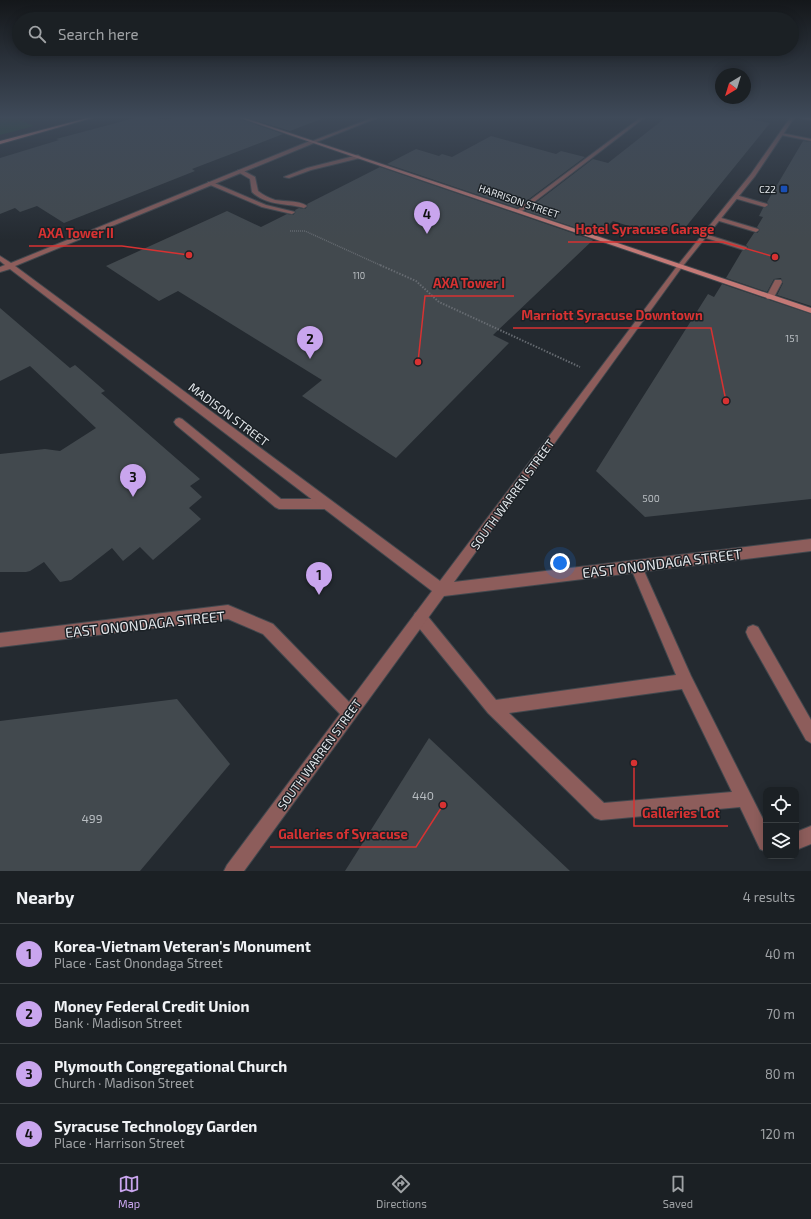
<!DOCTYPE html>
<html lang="en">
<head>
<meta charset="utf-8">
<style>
	body { margin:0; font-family:"Exo 2",sans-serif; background:#24282c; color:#f1f3f6 }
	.controls { position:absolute; right:12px; bottom:12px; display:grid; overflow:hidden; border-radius:8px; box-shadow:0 2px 10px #0003 }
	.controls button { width:36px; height:36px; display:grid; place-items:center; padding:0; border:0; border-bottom:1px solid #393e41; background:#1b2024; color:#f1f3f6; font:20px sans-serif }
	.compass { position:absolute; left:715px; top:68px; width:36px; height:36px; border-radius:50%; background:#1b2024; box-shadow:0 2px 10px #0003; rotate:218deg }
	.you { position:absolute; left:560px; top:563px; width:14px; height:14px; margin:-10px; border:3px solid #fff; border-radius:50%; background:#1a73e8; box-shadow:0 0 0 6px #1a73e833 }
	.badge { display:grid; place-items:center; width:26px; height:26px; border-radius:50%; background:#c9a5ee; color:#111; font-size:13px; font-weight:700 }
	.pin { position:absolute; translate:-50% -33px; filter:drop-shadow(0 1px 2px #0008) }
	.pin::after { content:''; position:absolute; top:21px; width:14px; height:12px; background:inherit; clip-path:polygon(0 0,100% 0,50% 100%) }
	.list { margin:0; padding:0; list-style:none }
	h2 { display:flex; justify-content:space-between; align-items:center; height:52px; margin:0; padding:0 16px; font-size:17px }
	h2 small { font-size:13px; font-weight:400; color:#a0a3a6 }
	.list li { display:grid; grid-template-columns:26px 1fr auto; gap:12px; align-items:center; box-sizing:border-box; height:60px; padding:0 16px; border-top:1px solid #393e41 }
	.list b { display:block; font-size:15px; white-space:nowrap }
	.list p { margin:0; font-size:13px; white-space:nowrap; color:#a0a3a6 }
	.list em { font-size:13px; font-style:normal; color:#a0a3a6 }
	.icon { flex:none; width:22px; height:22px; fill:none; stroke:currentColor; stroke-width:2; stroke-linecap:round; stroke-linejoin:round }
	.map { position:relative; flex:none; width:811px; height:871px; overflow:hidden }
	.search { position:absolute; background:#1b2024; box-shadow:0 2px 10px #0003; left:12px; right:12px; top:12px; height:44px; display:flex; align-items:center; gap:10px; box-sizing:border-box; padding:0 14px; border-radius:22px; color:#a0a3a6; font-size:15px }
	.sheet { height:292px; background:#1b2024 }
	nav { display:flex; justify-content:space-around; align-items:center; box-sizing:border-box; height:56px; border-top:1px solid #393e41; background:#1b2024; font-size:11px; color:#a0a3a6 }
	nav a { display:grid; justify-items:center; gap:2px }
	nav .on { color:#c9a5ee }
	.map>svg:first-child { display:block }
	.green { fill:#194629 }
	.building { fill:#42494e }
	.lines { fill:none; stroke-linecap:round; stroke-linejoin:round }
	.service-casing { stroke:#42484e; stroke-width:2 }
	.minor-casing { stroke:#42484e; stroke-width:2 }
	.tertiary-casing { stroke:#42484e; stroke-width:2 }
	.secondary-casing { stroke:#42484e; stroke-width:2 }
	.primary-casing { stroke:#42484e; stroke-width:2 }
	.path-far1 { stroke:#666b71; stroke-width:1.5; stroke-dasharray:1 1; stroke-linecap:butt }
	.path { stroke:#666b71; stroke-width:2; stroke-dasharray:1.5 1.5; stroke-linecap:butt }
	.service { fill:#8d5d5b; fill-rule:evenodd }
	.minor { fill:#8d5d5b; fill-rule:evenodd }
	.tertiary { fill:#8d5d5b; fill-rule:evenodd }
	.secondary { fill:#c47976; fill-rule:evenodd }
	.primary { fill:#ef8f8b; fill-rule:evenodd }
	.transit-dot { fill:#1a4fb4; stroke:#1b2126; stroke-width:1.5 }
	.labels { text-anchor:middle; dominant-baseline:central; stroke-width:3; stroke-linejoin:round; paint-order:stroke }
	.far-number-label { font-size:9px; fill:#babfc3 }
	.far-poi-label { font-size:10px; fill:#e2e6ea; stroke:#1b2126; text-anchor:end }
	.far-street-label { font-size:10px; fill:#e2e6ea; stroke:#1b2126 }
	.number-label { font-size:10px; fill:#babfc3 }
	.street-label { font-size:12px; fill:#e2e6ea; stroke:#1b2126 }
	.near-number-label { font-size:12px; fill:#babfc3 }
	.near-street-label { font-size:14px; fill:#e2e6ea; stroke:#1b2126 }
	.leader { fill:none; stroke:#d73232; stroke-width:1.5 }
	.callout-dot { fill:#d73232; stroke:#1b2126; stroke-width:1.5 }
	.callout-label { font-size:13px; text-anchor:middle; font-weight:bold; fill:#d73232; stroke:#1b2126; stroke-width:3; stroke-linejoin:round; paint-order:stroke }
</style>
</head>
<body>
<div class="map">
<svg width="811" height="871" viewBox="0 0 811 871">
	<rect width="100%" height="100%" fill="#242a30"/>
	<path class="green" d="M7 118H16L34 126 0 135V119Z"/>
	<g class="building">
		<path d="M135 118H157L165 120 174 118H239L240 119 283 134 192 169 195 171 64 223 37 206 20 212 15 208 0 214V158L59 140 56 139Z"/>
		<path d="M248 118H320L321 119 290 131Z"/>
		<path d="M665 118H744L770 123 680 234 662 229 657 235 613 221 598 235 525 211 593 159 608 163Z"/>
		<path d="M491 136 556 154 561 151 585 157 517 208 387 164 416 149 439 156 442 154 452 157Z"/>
		<path d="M803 141 811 142V306L777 295 783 283 781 278 774 279 767 292 726 278 742 251 748 249V247L746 245 754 233H757L760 230 757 227 763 217 759 216 763 208 769 205 767 202Z"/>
		<path d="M380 167 593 240 493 335 509 343 396 458 302 396 322 380 178 291 159 301 106 266 227 211 261 227 287 214 293 215 296 212 295 210 299 208 305 209 308 206 307 204Z"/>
		<path d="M722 284 811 314V499L645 517 596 471 708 294 714 297Z"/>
		<path d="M0 308 70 368 75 365 105 391 101 393 200 479 190 486 202 497 189 508 201 519 153 560 140 547 123 561 112 548 71 580 60 582 44 562 30 571 26 572H0V454L45 449 60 451 96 428 30 366 0 381Z"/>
		<path d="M177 699 230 764 140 871H0V721Z"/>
		<path d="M429 738 570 871H345Z"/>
	</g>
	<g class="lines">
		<g class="service-casing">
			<g id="service">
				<path d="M781 133 811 139V141L781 135Z"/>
				<path d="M358 155 361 157 360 158 311 170 289 178 284 177 307 168Z"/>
				<path d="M238 170H242L255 177 258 191C263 195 269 198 275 200 286 202 298 200 307 206L304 208C286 203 266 206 252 192L250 179 238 172Z"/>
				<path d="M208 182H212L266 205 295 212 292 214 262 207 208 184Z"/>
				<path d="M736 195 767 204 768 205 765 207 734 198V196Z"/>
				<path d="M718 217 758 229 759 230 756 232 716 220 715 219Z"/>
				<path d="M705 234 746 247 747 248 744 250 703 237 702 236Z"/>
				<path d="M775 280H781L782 282 773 299H767L766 297Z"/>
				<path d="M179 418 182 419 281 499H327L331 501 333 504 331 507 327 509H279L275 507 176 425 174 422 176 419Z"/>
				<path d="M636 560 640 562 691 676 766 825V852L760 849 740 807 601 820 595 818 488 713 415 623 413 618 415 613 420 611 425 613 496 700 676 675 630 566 632 562ZM682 689 732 792 604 803 509 713Z"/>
				<path d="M753 625 758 627 811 720V743L806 740 748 637 746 632 748 627Z"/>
				<path d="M811 826V844L796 850V832Z"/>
			</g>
		</g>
		<g class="minor-casing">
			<g id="minor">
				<path d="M640 118H644L521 212H517V210Z"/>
				<path d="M790 118H794L755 176 682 267 454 582 811 539V551L444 596 244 871H224L227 865 340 714 263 634 228 619 0 647V633L228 605 273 624 349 702 432 591 10 269 0 272V267L5 265 0 261V256L11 263 310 141H314V143L15 266 440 581 678 265 751 174Z"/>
			</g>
		</g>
		<g class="tertiary-casing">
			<path id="tertiary" d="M372 118H377L314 143 310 142Z"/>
		</g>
		<g class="secondary-casing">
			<g id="secondary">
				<path d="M240 118H245L811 308V313Z"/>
				<path d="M800 118H811V120Z"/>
			</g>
		</g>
		<g class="primary-casing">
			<path id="primary" d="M87 118H92L0 144V141Z"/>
		</g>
		<path class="path-far1" d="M290 231H305L382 266"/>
		<path class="path" d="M380 265 416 281 439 302 580 367"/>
		<use href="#service" class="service"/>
		<use href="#minor" class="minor"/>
		<use href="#tertiary" class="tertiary"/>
		<use href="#secondary" class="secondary"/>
		<use href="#primary" class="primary"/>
	</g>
	<linearGradient id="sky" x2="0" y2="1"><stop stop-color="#14171a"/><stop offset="0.49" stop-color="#3f4a59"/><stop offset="1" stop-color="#3f4a59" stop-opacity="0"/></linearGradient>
	<rect width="811" height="240" fill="url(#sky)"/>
	<rect class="transit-dot" x="780" y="185" width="8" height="8" rx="2"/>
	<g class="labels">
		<g class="far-number-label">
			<text x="359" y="275">110</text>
		</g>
		<g class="far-poi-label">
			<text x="776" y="189">C22</text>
		</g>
		<g class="far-street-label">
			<text transform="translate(519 201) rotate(19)">HARRISON STREET</text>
		</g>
		<g class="number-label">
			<text x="792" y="338">151</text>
			<text x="651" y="498">500</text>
		</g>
		<g class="street-label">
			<text transform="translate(229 414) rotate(37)">MADISON STREET</text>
			<text transform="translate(512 494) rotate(-54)">SOUTH WARREN STREET</text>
			<text transform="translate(319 754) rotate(-54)">SOUTH WARREN STREET</text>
		</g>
		<g class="near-number-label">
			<text x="423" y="795">440</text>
			<text x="92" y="818">499</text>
		</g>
		<g class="near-street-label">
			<text transform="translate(662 563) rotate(-7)">EAST ONONDAGA STREET</text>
			<text transform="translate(145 624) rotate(-6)">EAST ONONDAGA STREET</text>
		</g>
	</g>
	<path class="leader" d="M775 257L723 242H568M189 255L122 246H29M418 362L425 296H514M726 401L711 328H513M634 763L634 826H728M443 805L416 847H270"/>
	<g class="callout-dot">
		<circle cx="775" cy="257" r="4"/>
		<circle cx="189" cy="255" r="4"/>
		<circle cx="418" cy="362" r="4"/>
		<circle cx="726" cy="401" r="4"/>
		<circle cx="634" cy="763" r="4"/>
		<circle cx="443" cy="805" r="4"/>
	</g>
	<g class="callout-label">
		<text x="645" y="234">Hotel Syracuse Garage</text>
		<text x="76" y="238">AXA Tower II</text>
		<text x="469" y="288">AXA Tower I</text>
		<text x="612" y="320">Marriott Syracuse Downtown</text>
		<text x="681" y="818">Galleries Lot</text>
		<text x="343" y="839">Galleries of Syracuse</text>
	</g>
</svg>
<div class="controls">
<button><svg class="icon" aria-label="locate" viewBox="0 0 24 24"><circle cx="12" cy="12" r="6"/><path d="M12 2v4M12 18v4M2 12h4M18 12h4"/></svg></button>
<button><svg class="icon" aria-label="layers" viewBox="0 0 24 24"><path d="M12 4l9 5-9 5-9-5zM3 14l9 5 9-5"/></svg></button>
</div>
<svg class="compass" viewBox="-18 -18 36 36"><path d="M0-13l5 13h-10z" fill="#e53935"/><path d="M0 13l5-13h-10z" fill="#a0a3a6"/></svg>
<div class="you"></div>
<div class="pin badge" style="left:319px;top:595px">1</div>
<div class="pin badge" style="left:310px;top:359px">2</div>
<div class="pin badge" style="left:133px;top:497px">3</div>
<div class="pin badge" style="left:427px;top:234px">4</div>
<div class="search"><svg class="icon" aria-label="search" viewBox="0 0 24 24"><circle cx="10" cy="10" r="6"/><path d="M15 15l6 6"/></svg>Search here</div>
</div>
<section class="sheet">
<h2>Nearby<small>4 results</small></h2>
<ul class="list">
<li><span class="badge">1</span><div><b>Korea-Vietnam Veteran's Monument</b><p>Place · East Onondaga Street</p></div><em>40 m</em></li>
<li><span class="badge">2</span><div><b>Money Federal Credit Union</b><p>Bank · Madison Street</p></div><em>70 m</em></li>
<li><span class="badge">3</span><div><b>Plymouth Congregational Church</b><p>Church · Madison Street</p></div><em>80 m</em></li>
<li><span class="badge">4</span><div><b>Syracuse Technology Garden</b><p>Place · Harrison Street</p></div><em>120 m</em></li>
</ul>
</section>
<nav>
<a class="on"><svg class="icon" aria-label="map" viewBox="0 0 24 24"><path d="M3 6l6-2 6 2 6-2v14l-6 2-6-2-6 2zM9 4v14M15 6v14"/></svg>Map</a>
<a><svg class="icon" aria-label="directions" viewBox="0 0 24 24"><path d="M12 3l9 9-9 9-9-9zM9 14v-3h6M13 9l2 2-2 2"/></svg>Directions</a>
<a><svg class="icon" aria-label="saved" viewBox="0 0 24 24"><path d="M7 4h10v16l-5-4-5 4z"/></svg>Saved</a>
</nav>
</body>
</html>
